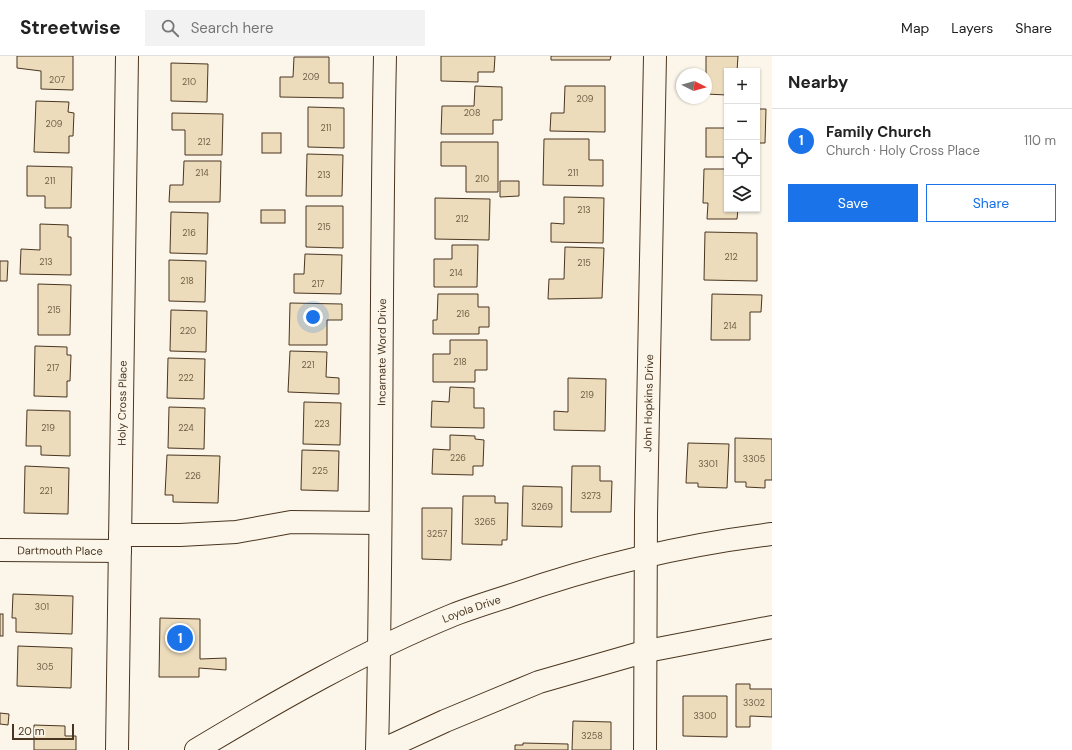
<!DOCTYPE html>
<html lang="en">
<head>
<meta charset="utf-8">
<style>
	body { margin:0; font-family:"DM Sans",sans-serif; background:#f2f2f2; color:#222 }
	.controls { position:absolute; right:12px; top:12px; display:grid; overflow:hidden; border-radius:0px; box-shadow:0 1px 3px #0004 }
	.controls button { width:36px; height:36px; display:grid; place-items:center; padding:0; border:0; border-bottom:1px solid #e0e0e0; background:#fff; color:#222; font:20px sans-serif }
	.compass { position:absolute; left:676px; top:12px; width:36px; height:36px; border-radius:50%; background:#fff; box-shadow:0 1px 3px #0004; rotate:96deg }
	.scale { position:absolute; left:12px; bottom:10px; width:62px; box-sizing:border-box; padding-left:4px; border:2px solid #4a3520; border-top:0; font-size:11px; line-height:14px; white-space:nowrap; color:#4a3520; -webkit-text-stroke:3px #fbf6e9; paint-order:stroke }
	.you { position:absolute; left:313px; top:261px; width:14px; height:14px; margin:-10px; border:3px solid #fff; border-radius:50%; background:#1a73e8; box-shadow:0 0 0 6px #1a73e833 }
	.badge { display:grid; place-items:center; width:26px; height:26px; border-radius:50%; background:#1a73e8; color:#fff; font-size:13px; font-weight:700 }
	.pin { position:absolute; translate:-50% -50%; border:2px solid #fff; box-shadow:0 1px 4px #0006 }
	.list { margin:0; padding:0; list-style:none }
	h2 { display:flex; justify-content:space-between; align-items:center; height:52px; margin:0; padding:0 16px; font-size:17px }
	h2 small { font-size:13px; font-weight:400; color:#767676 }
	.list li { display:grid; grid-template-columns:26px 1fr auto; gap:12px; align-items:center; box-sizing:border-box; height:64px; padding:0 16px; border-top:1px solid #e0e0e0 }
	.list b { display:block; font-size:15px; white-space:nowrap }
	.list p { margin:0; font-size:13px; white-space:nowrap; color:#767676 }
	.list em { font-size:13px; font-style:normal; color:#767676 }
	.actions { display:flex; gap:8px; padding:12px 16px }
	.actions a { flex:1; padding:9px 0; border:1px solid #1a73e8; border-radius:0px; text-align:center; font-size:14px; color:#1a73e8 }
	.actions .main { background:#1a73e8; color:#fff }
	.icon { flex:none; width:22px; height:22px; fill:none; stroke:currentColor; stroke-width:2; stroke-linecap:round; stroke-linejoin:round }
	.map { position:relative; flex:none; width:772px; height:694px; overflow:hidden }
	header { display:flex; align-items:center; gap:24px; box-sizing:border-box; height:56px; padding:0 20px; background:#fff; border-bottom:1px solid #e0e0e0 }
	header strong { font-size:19px }
	nav { display:flex; gap:22px; margin-inline-start:auto; font-size:14px }
	.search { width:280px; height:36px; background:#f2f2f2; display:flex; align-items:center; gap:10px; box-sizing:border-box; padding:0 14px; border-radius:0px; color:#767676; font-size:15px }
	main { display:flex }
	aside { flex:1; background:#fff }
	.map>svg:first-child { display:block }
	.building { fill:#ecdcbc; stroke:#4a3520 }
	.lines { fill:none; stroke-linecap:round; stroke-linejoin:round }
	.minor-casing { stroke:#4a3520; stroke-width:24 }
	.major-casing { stroke:#4a3520; stroke-width:24 }
	.minor { stroke:#fbf6e9; stroke-width:22 }
	.major { stroke:#fbf6e9; stroke-width:22 }
	.labels { text-anchor:middle; dominant-baseline:central; stroke-width:3; stroke-linejoin:round; paint-order:stroke }
	.number-label { font-size:9px; fill:#725f47 }
	.street-label { font-size:11px; fill:#4a3520; stroke:#fbf6e9 }
</style>
</head>
<body>
<header>
<strong>Streetwise</strong>
<div class="search"><svg class="icon" aria-label="search" viewBox="0 0 24 24"><circle cx="10" cy="10" r="6"/><path d="M15 15l6 6"/></svg>Search here</div>
<nav><a>Map</a><a>Layers</a><a>Share</a></nav>
</header>
<main>
<div class="map">
<svg width="772" height="694" viewBox="0 0 772 694">
	<rect width="100%" height="100%" fill="#fbf6e9"/>
	<g class="building">
		<path d="M17 0H73V34L41 33V15L17 12Z"/>
		<path d="M441 0H495L494 16H478V26L441 25Z"/>
		<path d="M551 0H611L610 4H551Z"/>
		<path d="M706 0H738L737 15H727V39L706 38Z"/>
		<path d="M294 1H329V27H343V42L280 41V21H293Z"/>
		<path d="M171 7 208 8 207 46 171 45Z"/>
		<path d="M475 30 502 31V64H493V78H441L442 50H474Z"/>
		<path d="M565 30H605V76L550 75 551 57H564Z"/>
		<path d="M36 45 69 46 68 56 74 57 73 80H69V97L34 96Z"/>
		<path d="M308 51 344 52V92L308 91Z"/>
		<path d="M757 53H766L765 87H758V101Z"/>
		<path d="M172 57 223 58 222 99H185V74H172Z"/>
		<rect x="706" y="72" width="21" height="29"/>
		<rect x="262" y="77" width="19" height="20"/>
		<path d="M544 83H589V104H603V130L543 129Z"/>
		<path d="M441 86H498V136H466V110H441Z"/>
		<path d="M307 98 343 99 342 140H306Z"/>
		<path d="M184 105H221L220 146H169L170 129H183Z"/>
		<path d="M27 110 72 111 71 152H45V140H27Z"/>
		<path d="M704 113H727V153H738L737 163H707L708 147H703Z"/>
		<path d="M500 125H519V140L500 141Z"/>
		<path d="M564 141 604 142 603 187 551 186V167L564 168Z"/>
		<path d="M435 142 490 143 489 184 435 183Z"/>
		<path d="M306 150H343V192L306 191Z"/>
		<rect x="261" y="154" width="24" height="13"/>
		<path d="M171 156 208 157 207 198 170 197Z"/>
		<path d="M40 168 68 169V181H71V219L20 218 21 193 40 194Z"/>
		<path d="M705 176 757 177V225L704 224Z"/>
		<path d="M452 189H478L477 231H434V203H452Z"/>
		<path d="M565 191 604 192 602 242 548 243 549 223H564Z"/>
		<path d="M305 198 342 199 341 238 294 237V218H304Z"/>
		<path d="M169 204 206 205 205 246 169 245Z"/>
		<path d="M0 205H8L7 225H0Z"/>
		<path d="M38 228 71 229 70 279H38Z"/>
		<path d="M438 238H478V251H489V271H479V278H433V264H437Z"/>
		<path d="M712 238 762 239 761 256H750V284H711Z"/>
		<path d="M290 247 342 248V264H327V289H289Z"/>
		<path d="M171 254 207 255 206 296 170 295Z"/>
		<path d="M450 284H487V314H475V326H433V298H450Z"/>
		<path d="M35 290 67 291V299H71L70 325H67V341L34 340Z"/>
		<path d="M290 295 327 296 326 321 339 322V338L288 336Z"/>
		<path d="M168 302 205 303 204 343 167 342Z"/>
		<path d="M568 322 606 323 605 375 554 374V355L568 356Z"/>
		<path d="M450 331 474 332V352H484V372L431 371 432 345 449 346Z"/>
		<path d="M304 346 341 347 340 389 303 388Z"/>
		<path d="M169 351 205 352 204 393 168 392Z"/>
		<path d="M27 354 70 355V400L41 399V390H26Z"/>
		<path d="M450 379 475 380V383L484 384 483 410H473V419L432 418 433 393 450 394Z"/>
		<path d="M735 382 772 383V424H765V432L746 431V426H735Z"/>
		<path d="M688 387 729 388 727 432 698 431V427H686Z"/>
		<path d="M302 394 339 395 338 435 301 434Z"/>
		<path d="M167 399 220 400 218 447 173 446V439H165Z"/>
		<path d="M25 410 69 412 68 458 24 457Z"/>
		<path d="M572 410H600V425H612L611 456H571Z"/>
		<path d="M523 430 562 431V471L522 470Z"/>
		<path d="M463 440H495V447H508L507 484H502V489L462 488Z"/>
		<path d="M422 452H452L451 504 422 503Z"/>
		<path d="M13 538 73 540 72 578 16 576V562H12Z"/>
		<rect x="0" y="558" width="3" height="22"/>
		<path d="M160 562 200 563V603L226 602V614L199 612V621H159Z"/>
		<path d="M18 590 72 592 71 632 17 630Z"/>
		<path d="M736 628H750V633H772V661L750 660V671H736Z"/>
		<path d="M683 640H727V681L683 680Z"/>
		<path d="M0 657 9 658 8 669 0 668Z"/>
		<path d="M573 665 611 666V694H572Z"/>
		<path d="M34 669 65 670V680H76V694H34Z"/>
		<path d="M523 687 568 688V694H515V689H523Z"/>
	</g>
	<g class="lines">
		<g class="minor-casing">
			<g id="minor">
				<path d="M120 479H180L236 476 291 466 379 467"/>
				<path id="s1" d="M0 494 120 495"/>
				<path id="s2" d="M117 694 127 0"/>
				<path id="s3" d="M377 694C383 463 380 231 385 0"/>
				<path id="s4" d="M645 694 646 459 655 0"/>
			</g>
		</g>
		<g class="major-casing">
			<g id="major">
				<path id="s5" d="M196 694C279 644 363 596 453 559 471 552 490 546 509 540 594 510 682 489 772 478"/>
				<path d="M382 694 445 665 539 626 647 595 772 571"/>
			</g>
		</g>
		<use href="#minor" class="minor"/>
		<use href="#major" class="major"/>
	</g>
	<g class="labels">
		<g class="number-label">
			<text x="311" y="21">209</text>
			<text x="57" y="24">207</text>
			<text x="189" y="26">210</text>
			<text x="585" y="43">209</text>
			<text x="472" y="57">208</text>
			<text x="54" y="68">209</text>
			<text x="326" y="72">211</text>
			<text x="204" y="86">212</text>
			<text x="202" y="117">214</text>
			<text x="573" y="117">211</text>
			<text x="324" y="119">213</text>
			<text x="482" y="123">210</text>
			<text x="50" y="125">211</text>
			<text x="584" y="154">213</text>
			<text x="462" y="163">212</text>
			<text x="324" y="171">215</text>
			<text x="189" y="177">216</text>
			<text x="731" y="201">212</text>
			<text x="46" y="206">213</text>
			<text x="584" y="207">215</text>
			<text x="456" y="217">214</text>
			<text x="187" y="225">218</text>
			<text x="318" y="228">217</text>
			<text x="54" y="254">215</text>
			<text x="463" y="258">216</text>
			<text x="730" y="270">214</text>
			<text x="188" y="275">220</text>
			<text x="460" y="306">218</text>
			<text x="308" y="309">221</text>
			<text x="53" y="312">217</text>
			<text x="186" y="322">222</text>
			<text x="587" y="339">219</text>
			<text x="322" y="368">223</text>
			<text x="48" y="372">219</text>
			<text x="186" y="372">224</text>
			<text x="458" y="402">226</text>
			<text x="754" y="403">3305</text>
			<text x="708" y="408">3301</text>
			<text x="320" y="415">225</text>
			<text x="193" y="420">226</text>
			<text x="46" y="435">221</text>
			<text x="591" y="440">3273</text>
			<text x="542" y="451">3269</text>
			<text x="485" y="466">3265</text>
			<text x="437" y="478">3257</text>
			<text x="42" y="551">301</text>
			<text x="45" y="611">305</text>
			<text x="754" y="647">3302</text>
			<text x="705" y="660">3300</text>
			<text x="592" y="680">3258</text>
		</g>
		<g class="street-label">
			<text stroke="none"><textPath href="#s3" startOffset="398">Incarnate Word Drive</textPath></text>
			<text stroke="none"><textPath href="#s2" startOffset="347">Holy Cross Place</textPath></text>
			<text stroke="none"><textPath href="#s4" startOffset="347">John Hopkins Drive</textPath></text>
			<text stroke="none"><textPath href="#s1" startOffset="60">Dartmouth Place</textPath></text>
			<text stroke="none"><textPath href="#s5" startOffset="310">Loyola Drive</textPath></text>
		</g>
	</g>
</svg>
<div class="controls">
<button>+</button>
<button>−</button>
<button><svg class="icon" aria-label="locate" viewBox="0 0 24 24"><circle cx="12" cy="12" r="6"/><path d="M12 2v4M12 18v4M2 12h4M18 12h4"/></svg></button>
<button><svg class="icon" aria-label="layers" viewBox="0 0 24 24"><path d="M12 4l9 5-9 5-9-5zM3 14l9 5 9-5"/></svg></button>
</div>
<svg class="compass" viewBox="-18 -18 36 36"><path d="M0-13l5 13h-10z" fill="#e53935"/><path d="M0 13l5-13h-10z" fill="#767676"/></svg>
<div class="scale">20 m</div>
<div class="you"></div>
<div class="pin badge" style="left:180px;top:582px">1</div>
</div>
<aside>
<h2>Nearby<small></small></h2>
<ul class="list">
<li><span class="badge">1</span><div><b>Family Church</b><p>Church · Holy Cross Place</p></div><em>110 m</em></li>
</ul>
<div class="actions"><a class="main">Save</a><a>Share</a></div>
</aside>
</main>
</body>
</html>
